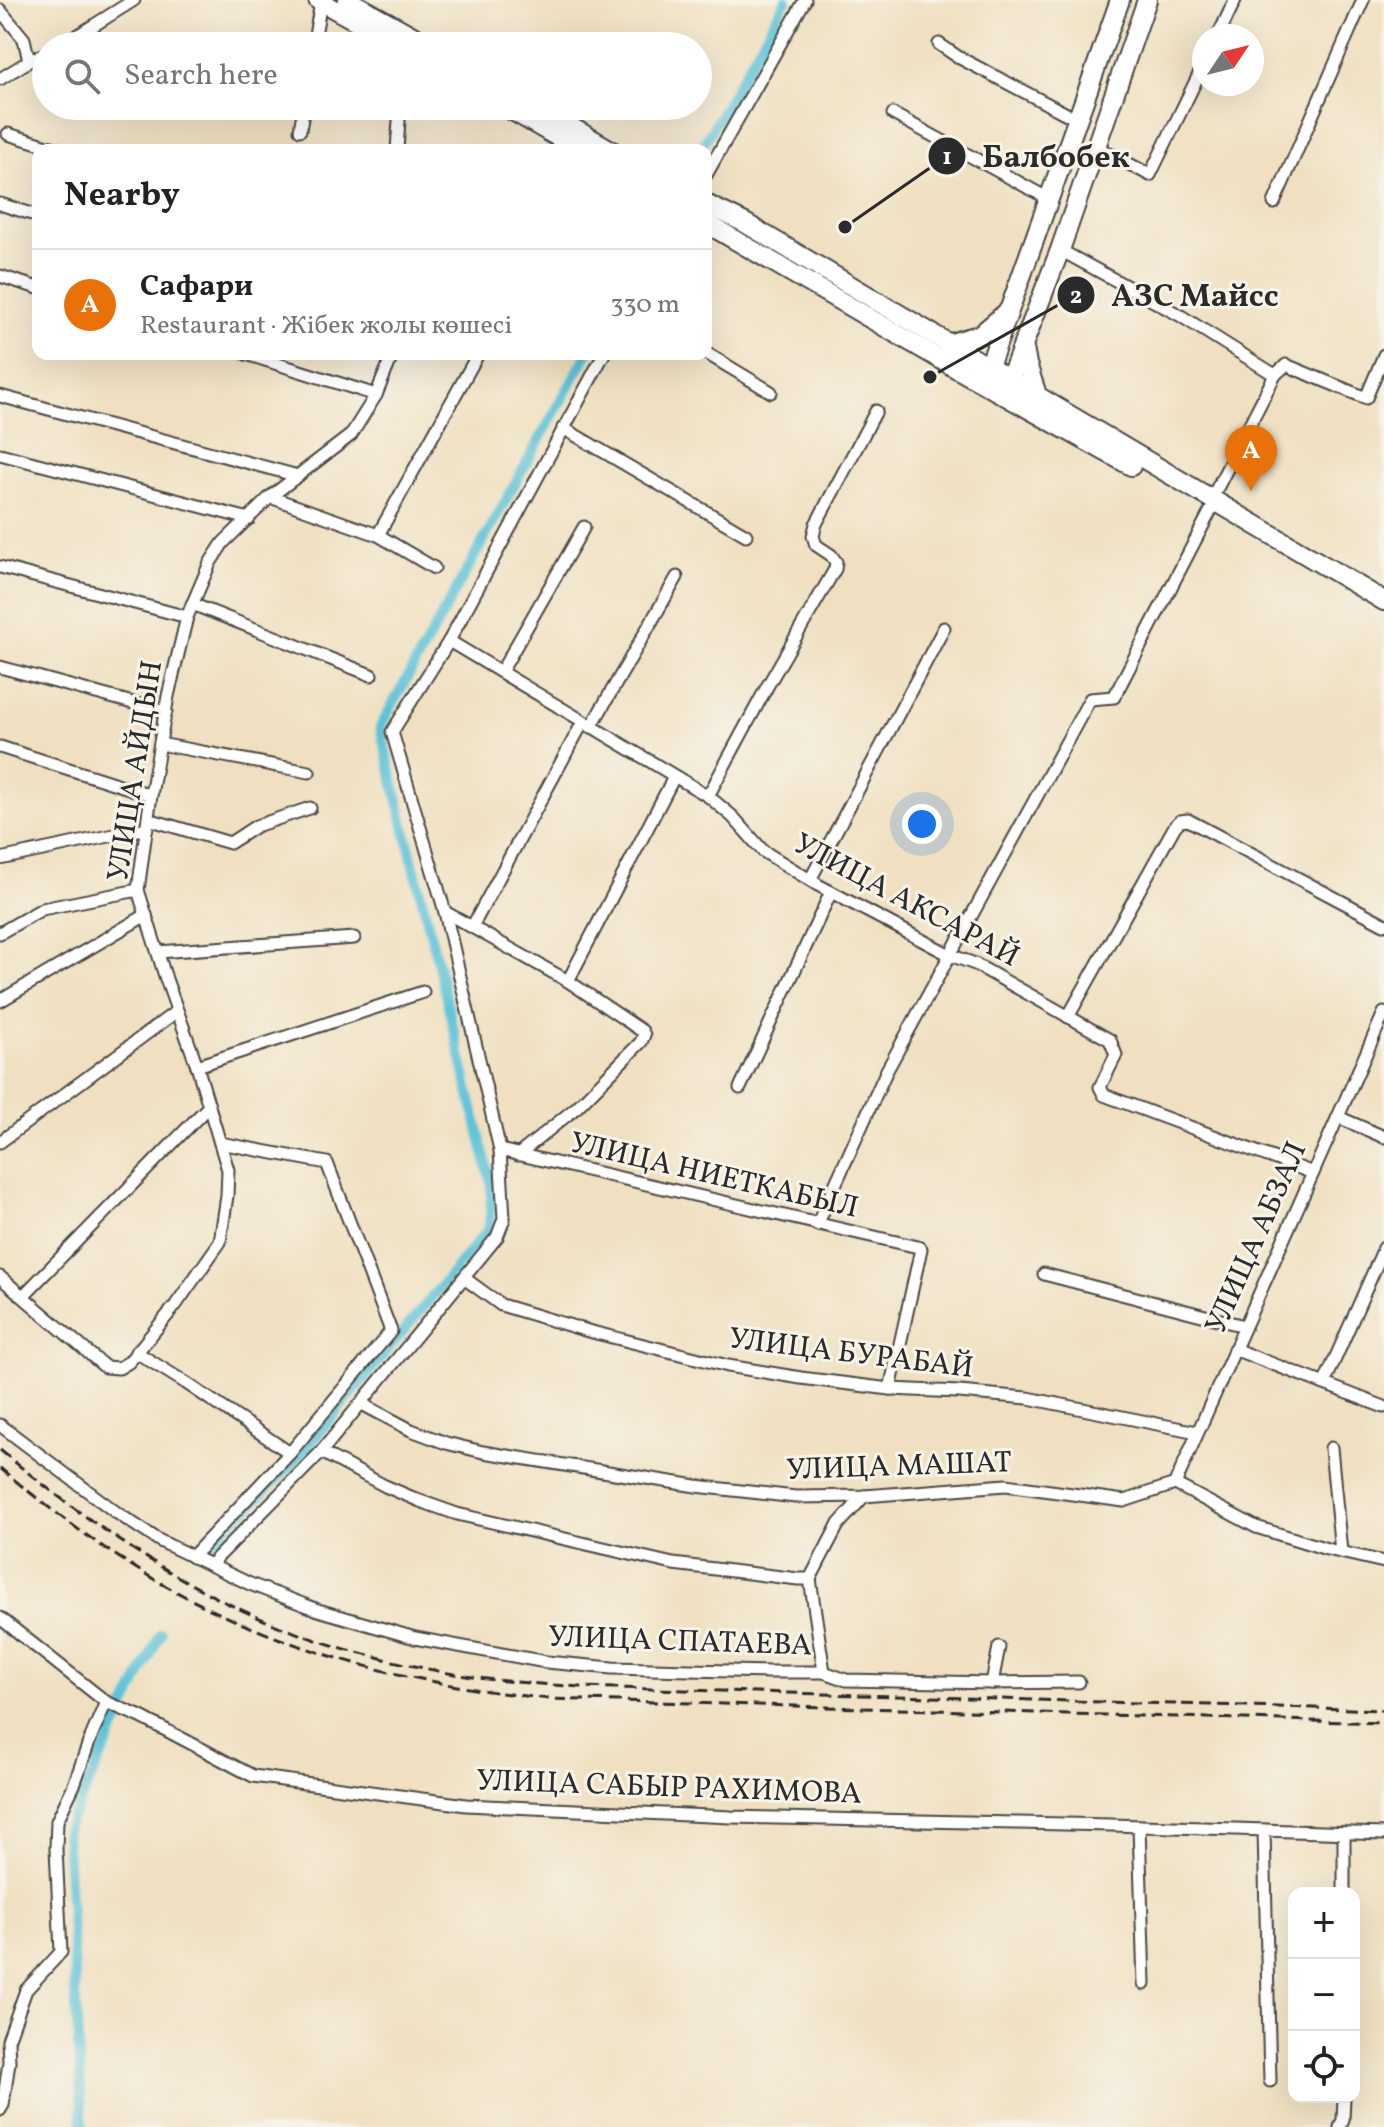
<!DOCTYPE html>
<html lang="en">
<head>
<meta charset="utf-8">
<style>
	body { margin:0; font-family:Vollkorn,serif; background:#f2f2f2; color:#222 }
	.controls { position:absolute; right:24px; bottom:24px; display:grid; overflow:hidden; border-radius:16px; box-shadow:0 8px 32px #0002 }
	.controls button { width:72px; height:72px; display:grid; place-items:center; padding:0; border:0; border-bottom:2px solid #e0e0e0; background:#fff; color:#222; font:40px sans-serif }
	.compass { position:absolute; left:1192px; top:24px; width:72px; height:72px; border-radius:50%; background:#fff; box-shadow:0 8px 32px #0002; rotate:55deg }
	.you { position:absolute; left:922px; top:824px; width:28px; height:28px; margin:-20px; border:6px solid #fff; border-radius:50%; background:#1a73e8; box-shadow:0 0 0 12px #1a73e833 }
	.badge { display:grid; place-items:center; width:52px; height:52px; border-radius:50%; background:#db2777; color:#fff; font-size:26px; font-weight:700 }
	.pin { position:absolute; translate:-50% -66px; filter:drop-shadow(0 2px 4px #0008) }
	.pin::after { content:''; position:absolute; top:42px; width:28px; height:24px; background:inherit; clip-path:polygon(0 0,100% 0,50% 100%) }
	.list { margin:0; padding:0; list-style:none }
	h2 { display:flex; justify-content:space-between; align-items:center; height:104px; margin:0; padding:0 32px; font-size:34px }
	h2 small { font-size:26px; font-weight:400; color:#767676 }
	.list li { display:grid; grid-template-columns:52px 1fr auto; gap:24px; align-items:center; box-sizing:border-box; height:112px; padding:0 32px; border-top:2px solid #e0e0e0 }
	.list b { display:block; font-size:30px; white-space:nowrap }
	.list p { margin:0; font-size:26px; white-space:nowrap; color:#767676 }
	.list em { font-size:26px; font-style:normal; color:#767676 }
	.icon { flex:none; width:44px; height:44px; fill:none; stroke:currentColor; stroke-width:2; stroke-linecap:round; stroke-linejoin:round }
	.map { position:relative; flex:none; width:1384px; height:2127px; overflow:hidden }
	.search { position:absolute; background:#fff; box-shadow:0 8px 32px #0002; left:32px; top:32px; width:680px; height:88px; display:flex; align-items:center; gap:20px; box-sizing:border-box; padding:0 28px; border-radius:44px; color:#767676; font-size:30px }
	.panel { position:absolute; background:#fff; box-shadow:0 8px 32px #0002; left:32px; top:144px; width:680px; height:216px; border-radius:16px }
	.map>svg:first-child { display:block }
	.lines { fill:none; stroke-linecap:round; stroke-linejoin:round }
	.canal { stroke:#5bc2d8; stroke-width:10 }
	.minor-casing { stroke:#494642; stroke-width:15 }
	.primary-casing { stroke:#494642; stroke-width:22 }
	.minor { stroke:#fff; stroke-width:11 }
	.primary { stroke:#fff; stroke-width:18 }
	.rail { stroke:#2b2b2b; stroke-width:3; stroke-dasharray:12 6; stroke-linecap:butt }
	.labels { text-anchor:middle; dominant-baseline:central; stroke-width:6; stroke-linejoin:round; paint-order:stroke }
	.street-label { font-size:30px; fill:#2b2b2b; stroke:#f7f3e8 }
	.leader { fill:none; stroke:#2b2b2b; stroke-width:3 }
	.callout-dot { fill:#2b2b2b; stroke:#f7f3e8; stroke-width:3 }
	.mark-label { font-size:24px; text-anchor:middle; font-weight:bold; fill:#fff }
	.callout-label { font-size:32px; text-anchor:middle; font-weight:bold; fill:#2b2b2b; stroke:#f7f3e8; stroke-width:6; stroke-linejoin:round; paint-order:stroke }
</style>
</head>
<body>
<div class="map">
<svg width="1384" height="2127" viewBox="0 0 1384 2127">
	<rect width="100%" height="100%" fill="#f7f3e8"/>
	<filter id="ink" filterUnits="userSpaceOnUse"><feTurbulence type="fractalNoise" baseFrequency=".0125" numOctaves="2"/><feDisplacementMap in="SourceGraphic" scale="16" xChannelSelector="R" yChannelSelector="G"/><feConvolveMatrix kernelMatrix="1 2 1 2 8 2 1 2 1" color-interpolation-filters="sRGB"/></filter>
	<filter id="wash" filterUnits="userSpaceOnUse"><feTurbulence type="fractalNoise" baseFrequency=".006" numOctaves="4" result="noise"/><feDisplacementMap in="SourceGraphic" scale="32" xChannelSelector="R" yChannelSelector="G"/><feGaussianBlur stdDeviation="1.8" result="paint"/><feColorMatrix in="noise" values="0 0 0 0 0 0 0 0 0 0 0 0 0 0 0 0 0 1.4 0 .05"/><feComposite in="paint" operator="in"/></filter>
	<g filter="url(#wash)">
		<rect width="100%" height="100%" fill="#f0e0c1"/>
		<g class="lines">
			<g class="canal">
				<path d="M700 150 786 0"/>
				<path d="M206 1551 294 1463 489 1228 492 1186 380 727 587 354"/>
				<path d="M83 2127 66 1830 161 1633"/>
			</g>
		</g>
	</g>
	<g filter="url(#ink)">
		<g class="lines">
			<g class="minor-casing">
				<g id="minor">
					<path d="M0 10 24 39 29 61"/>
					<path d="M1218 36 1235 0"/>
					<path d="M939 44 958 57 1078 120"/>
					<path d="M61 46 134 0"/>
					<path d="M313 46 321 2"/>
					<path d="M0 79 29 61 46 53"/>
					<path d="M893 114 1049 199"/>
					<path d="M300 130 304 106"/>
					<path d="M8 134 61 150"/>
					<path d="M1097 147 1150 175 1204 64"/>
					<path d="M397 150 400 106"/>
					<path d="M706 175 805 0"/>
					<path d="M1274 203 1363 0"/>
					<path d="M0 204 38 216"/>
					<path d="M1060 250 1181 316 1275 375"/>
					<path d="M0 276 38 288"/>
					<path d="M706 353 771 392"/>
					<path d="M246 354 376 395"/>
					<path d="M0 396 298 476"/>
					<path d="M563 428 746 535"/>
					<path d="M0 454 249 519"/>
					<path d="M270 497 378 535 434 568"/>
					<path d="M1212 498 1275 375 1286 365 1366 398 1384 355"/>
					<path d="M378 535 478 354"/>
					<path d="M0 567 187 617"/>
					<path d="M192 604 371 675"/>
					<path d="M449 641 708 796 733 817 763 851 818 885 950 955 975 964 1110 1040 1116 1055 1100 1087 1104 1095 1313 1173"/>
					<path d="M0 667 166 712"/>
					<path d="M501 672 584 527"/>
					<path d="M591 727 677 577"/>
					<path d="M160 744 309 772"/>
					<path d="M0 747 151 795"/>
					<path d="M708 796 768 685 835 569 836 562 831 555 816 545 813 536 816 524 876 411"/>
					<path d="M148 819 230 843 256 826 310 808"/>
					<path d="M0 859 147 828"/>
					<path d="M810 880 944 628"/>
					<path d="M445 912 568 981 642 1031 644 1035 641 1042 577 1107 518 1155"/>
					<path d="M472 927 583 722"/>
					<path d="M0 933 42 909 138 890"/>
					<path d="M158 952 354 938"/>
					<path d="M568 981 674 777"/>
					<path d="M0 1001 146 915"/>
					<path d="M1068 1017 1175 826 1180 821 1188 820 1384 924"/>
					<path d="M197 1066 423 992"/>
					<path d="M740 1088 831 892"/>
					<path d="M1338 1117 1384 1137"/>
					<path d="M0 1142 177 1011"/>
					<path d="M500 1150 918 1247 921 1249 890 1389"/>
					<path d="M817 1225 886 1072 1090 699 1114 697 1211 510"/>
					<path d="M1044 1274 1244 1326"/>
					<path d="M0 1277 105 1367 119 1368 129 1362 175 1306 220 1242 227 1196 228 1170 197 1066 166 979 138 890 151 795 168 696 187 617 210 563 223 543 270 497 351 435 376 395 393 354"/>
					<path d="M464 1278 501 1305 588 1331 728 1366 801 1378 890 1389 959 1392 1028 1398 1197 1432"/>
					<path d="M23 1296 209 1106"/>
					<path d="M1234 1349 1384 1407"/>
					<path d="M136 1352 186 1383 290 1453"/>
					<path d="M1324 1384 1384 1248"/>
					<path d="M362 1404 411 1430 446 1443 483 1452 696 1486 796 1497 864 1496 1006 1485 1124 1501 1175 1484 1256 1527 1327 1549 1384 1562"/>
					<path d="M0 1425 117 1513 160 1541 250 1584 318 1610 415 1638 546 1662 612 1668 769 1672H824L846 1680 992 1683 1079 1682"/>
					<path d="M1331 1448 1341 1552"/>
					<path d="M321 1452 385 1486 420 1501 457 1514 673 1564 798 1579H810L838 1525 864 1496"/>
					<path d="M1175 1484 1384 1013"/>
					<path d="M192 1557 290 1453 391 1331 327 1163 220 1143"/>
					<path d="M210 1565 321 1452 497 1237 504 1219 500 1150 445 912 392 732 449 641 604 354"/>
					<path d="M810 1579 824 1672"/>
					<path d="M0 1618 106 1702 141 1717 253 1776 466 1805 731 1817 1111 1825 1384 1834"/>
					<path d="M992 1683 999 1647"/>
					<path d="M1139 1826 1144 1984"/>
					<path d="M1264 1830 1270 2081"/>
					<path d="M1344 1893V1833"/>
					<path d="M0 2110 3 2105 9 2062 8 2040 26 1990 61 1952 56 1849 57 1821 74 1785 89 1742 106 1702"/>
					<path d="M1340 2127 1343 2120 1344 2097"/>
				</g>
			</g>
			<g class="primary-casing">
				<g id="primary">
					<path d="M318 0 401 46"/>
					<path d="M348 0 431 46"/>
					<path d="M504 106 580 150"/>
					<path d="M535 106 611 150"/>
					<path d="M706 204 745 223 1384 601"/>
					<path d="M706 223 959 370 1131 466"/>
					<path d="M948 344 981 334 1007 312"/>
					<path d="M1023 344 1027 364 1037 395"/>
					<path d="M985 378 1120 0"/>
					<path d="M1006 389 1060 250 1147 0"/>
				</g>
			</g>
			<use href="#minor" class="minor"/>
			<use href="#primary" class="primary"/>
			<g class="rail">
				<path d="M0 1450C104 1536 221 1616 353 1651 400 1663 448 1675 496 1680 524 1683 553 1685 581 1687L1384 1710"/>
				<path d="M0 1468C49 1509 102 1549 157 1581 280 1652 411 1684 550 1699L1384 1723"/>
			</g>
		</g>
	</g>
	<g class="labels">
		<g class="street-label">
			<text transform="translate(136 771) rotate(-81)">УЛИЦА АЙДЫН</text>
			<text transform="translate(906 901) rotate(28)">УЛИЦА АКСАРАЙ</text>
			<text transform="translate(714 1176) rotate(13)">УЛИЦА НИЕТКАБЫЛ</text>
			<text transform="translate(1257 1238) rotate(-66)">УЛИЦА АБЗАЛ</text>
			<text transform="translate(851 1354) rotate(7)">УЛИЦА БУРАБАЙ</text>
			<text transform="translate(899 1467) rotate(-2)">УЛИЦА МАШАТ</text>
			<text transform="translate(680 1642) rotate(2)">УЛИЦА СПАТАЕВА</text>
			<text transform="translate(669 1788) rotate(2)">УЛИЦА САБЫР РАХИМОВА</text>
		</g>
	</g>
	<path class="leader" d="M845 227L947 156M930 377L1076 295"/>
	<g class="callout-dot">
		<circle cx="845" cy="227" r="8"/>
		<circle cx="930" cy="377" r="8"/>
		<circle cx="947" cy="156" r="20"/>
		<circle cx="1076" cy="295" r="20"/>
	</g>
	<g class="mark-label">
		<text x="947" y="164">1</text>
		<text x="1076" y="303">2</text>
	</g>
	<g class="callout-label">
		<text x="1056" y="167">Балбобек</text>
		<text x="1195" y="306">АЗС Майсс</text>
	</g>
</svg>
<div class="controls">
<button>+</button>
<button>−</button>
<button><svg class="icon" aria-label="locate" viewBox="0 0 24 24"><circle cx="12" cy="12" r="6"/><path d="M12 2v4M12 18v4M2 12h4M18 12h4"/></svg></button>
</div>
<svg class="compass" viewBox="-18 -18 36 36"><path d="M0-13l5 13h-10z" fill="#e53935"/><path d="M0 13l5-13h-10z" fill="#767676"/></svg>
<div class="you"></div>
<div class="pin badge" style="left:1251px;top:491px;background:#e8710a">A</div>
<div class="search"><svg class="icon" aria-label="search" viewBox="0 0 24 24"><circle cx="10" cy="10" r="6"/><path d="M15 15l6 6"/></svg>Search here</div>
<section class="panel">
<h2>Nearby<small></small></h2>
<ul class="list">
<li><span class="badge" style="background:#e8710a">A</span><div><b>Сафари</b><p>Restaurant · Жібек жолы көшесі</p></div><em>330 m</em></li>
</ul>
</section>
</div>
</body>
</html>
